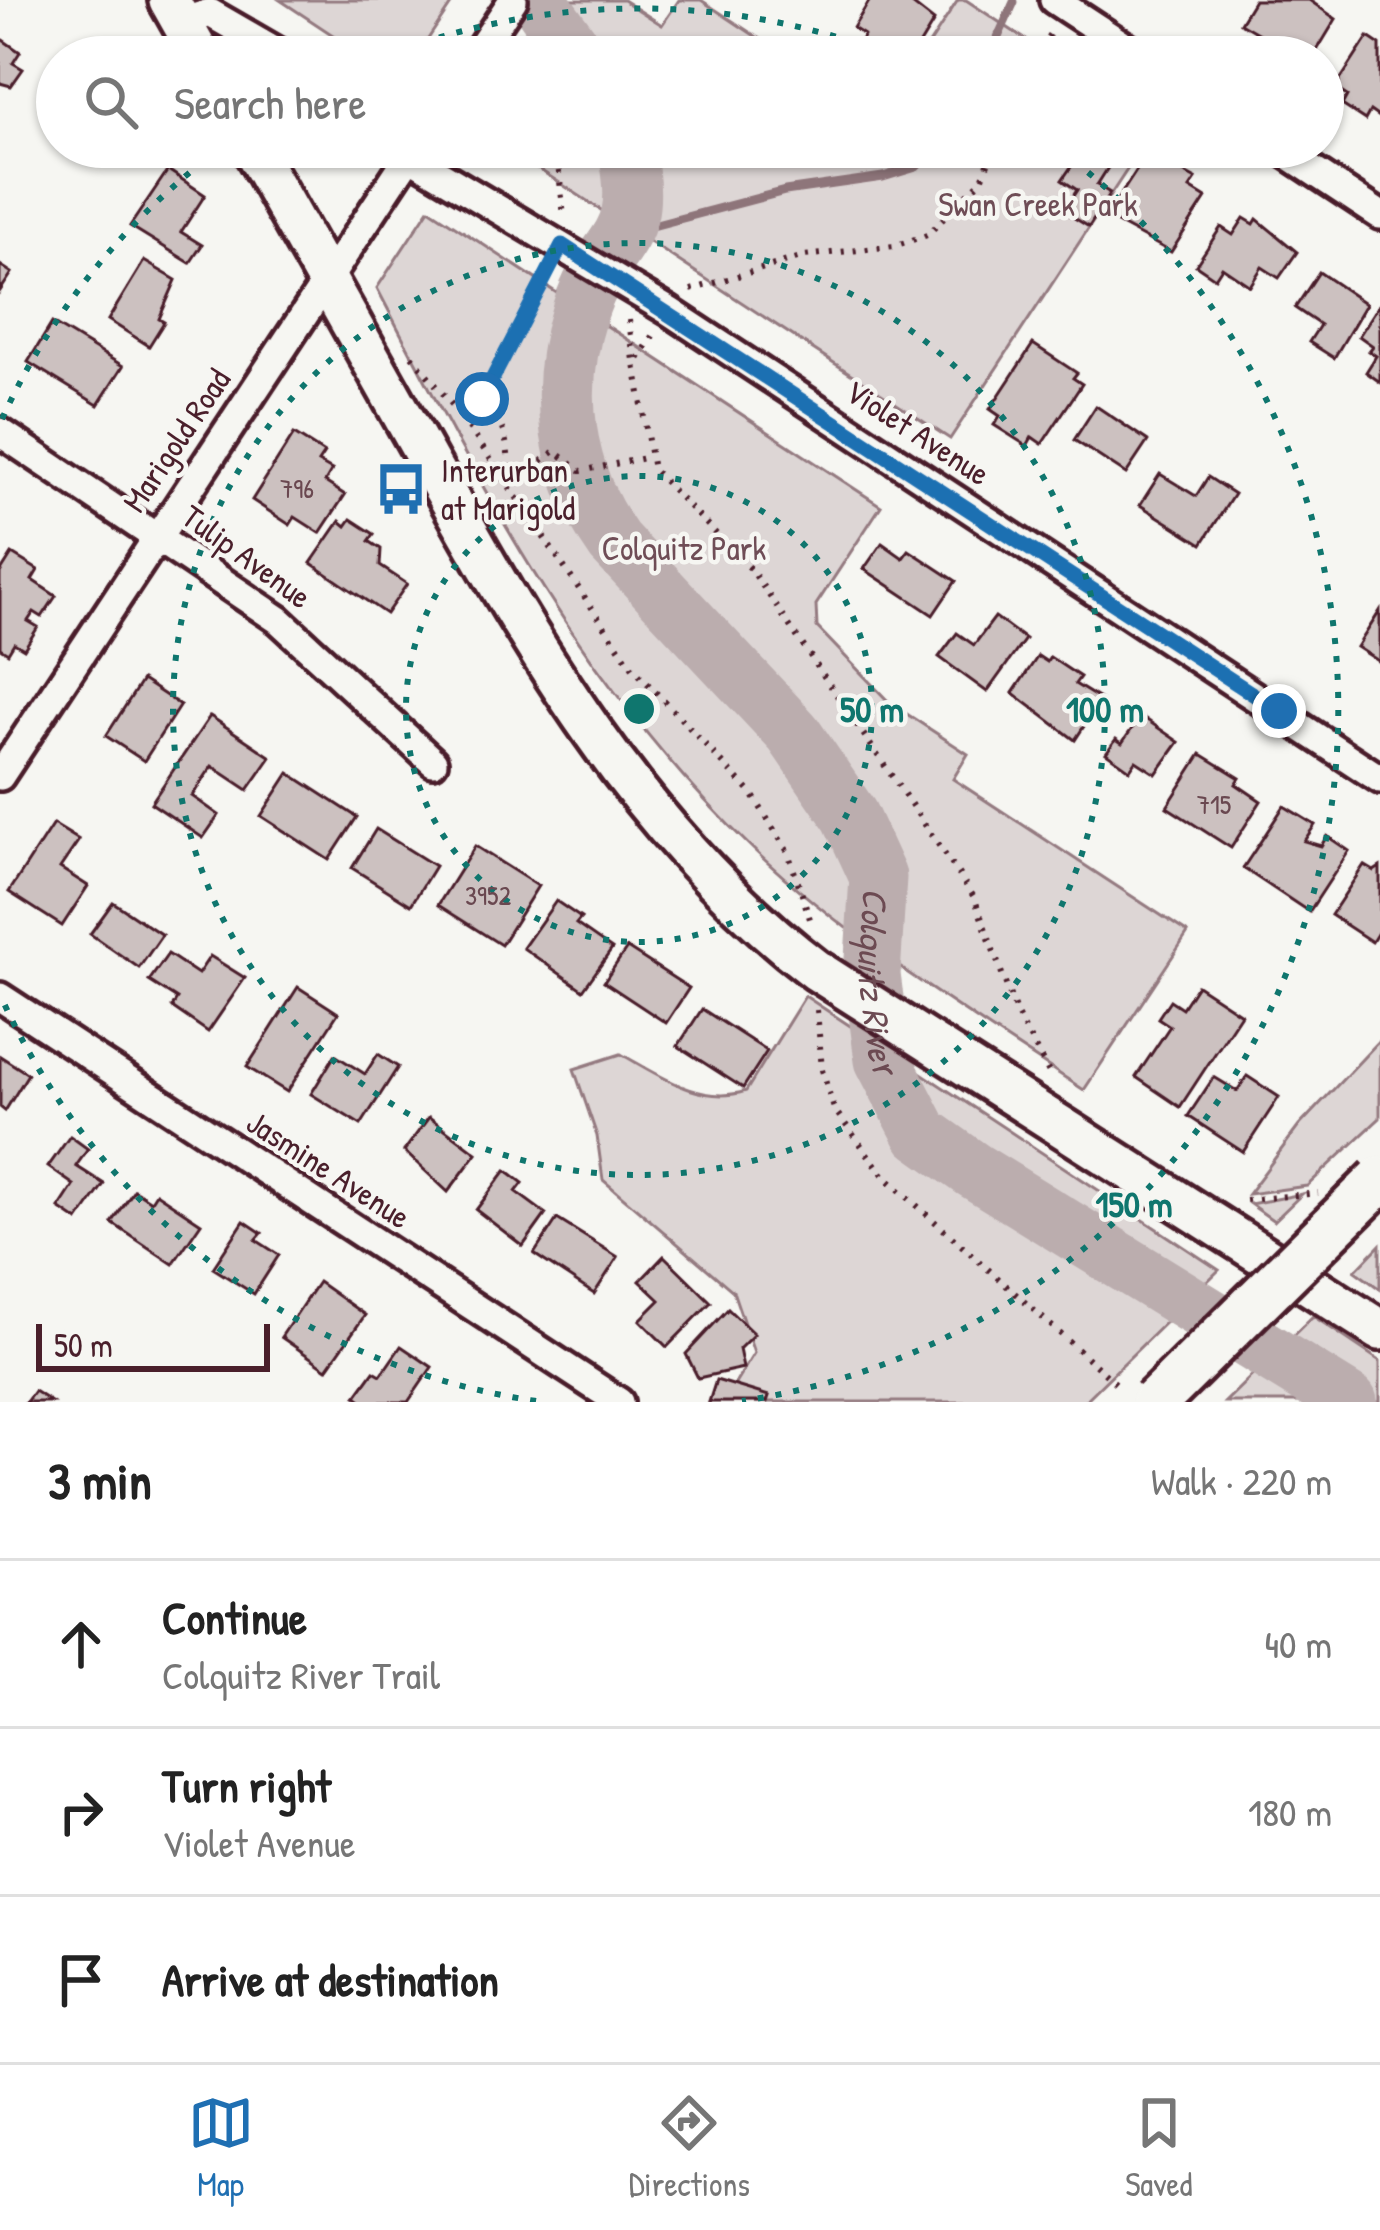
<!DOCTYPE html>
<html lang="en">
<head>
<meta charset="utf-8">
<style>
	body { margin:0; font-family:"Patrick Hand",sans-serif; background:#f6f6f6; color:#222 }
	.scale { position:absolute; left:36px; bottom:30px; width:234px; box-sizing:border-box; padding-left:12px; border:6px solid #4a1f2b; border-top:0; font-size:33px; line-height:42px; white-space:nowrap; color:#4a1f2b; -webkit-text-stroke:9px #f6f6f2; paint-order:stroke }
	.stop { position:absolute; width:36px; height:36px; margin:-27px; border:9px solid #1f6fb2; border-radius:50%; background:#fff }
	.stop.end { background:#1f6fb2; border-color:#fff; box-shadow:0 3px 12px #0008 }
	.list { margin:0; padding:0; list-style:none }
	h2 { display:flex; justify-content:space-between; align-items:center; height:156px; margin:0; padding:0 48px; font-size:51px }
	h2 small { font-size:39px; font-weight:400; color:#767676 }
	.list li { display:grid; grid-template-columns:78px 1fr auto; gap:36px; align-items:center; box-sizing:border-box; height:168px; padding:0 48px; border-top:3px solid #e0e0e0 }
	.list b { display:block; font-size:45px; white-space:nowrap }
	.list p { margin:0; font-size:39px; white-space:nowrap; color:#767676 }
	.list em { font-size:39px; font-style:normal; color:#767676 }
	.icon { flex:none; width:66px; height:66px; fill:none; stroke:currentColor; stroke-width:2; stroke-linecap:round; stroke-linejoin:round }
	.map { position:relative; flex:none; width:1380px; height:1402px; overflow:hidden }
	.search { position:absolute; background:#fff; box-shadow:0 3px 9px #0004; left:36px; right:36px; top:36px; height:132px; display:flex; align-items:center; gap:30px; box-sizing:border-box; padding:0 42px; border-radius:66px; color:#767676; font-size:45px }
	.sheet { height:660px; background:#fff }
	nav { display:flex; justify-content:space-around; align-items:center; box-sizing:border-box; height:168px; border-top:3px solid #e0e0e0; background:#fff; font-size:33px; color:#767676 }
	nav a { display:grid; justify-items:center; gap:6px }
	nav .on { color:#1f6fb2 }
	.map>svg:first-child { display:block }
	.green { fill:#ddd6d5; stroke:#947a80; stroke-width:3 }
	.lines { fill:none; stroke-linecap:round; stroke-linejoin:round }
	.stream { stroke:#8e747a; stroke-width:9 }
	.river { stroke:#bbadae; stroke-width:57 }
	.building { fill:#ccc1c0; stroke:#4a1f2b; stroke-width:3 }
	.minor-casing { stroke:#4a1f2b; stroke-width:36 }
	.secondary-casing { stroke:#4a1f2b; stroke-width:48 }
	.path { stroke:#4a1f2b; stroke-width:6; stroke-dasharray:3 9; stroke-linecap:butt }
	.minor { stroke:#f6f6f2; stroke-width:27 }
	.secondary { stroke:#f6f6f2; stroke-width:39 }
	.primary-bridge-casing { stroke:#4a1f2b; stroke-width:54; stroke-linecap:butt }
	.primary-bridge { stroke:#f6f6f2; stroke-width:45 }
	.route { stroke:#1f6fb2; stroke-width:15 }
	.ring { fill:none; stroke:#0f766e; stroke-width:6; stroke-dasharray:6 12 }
	.labels { text-anchor:middle; dominant-baseline:central; stroke-width:9; stroke-linejoin:round; paint-order:stroke }
	.number-label { font-size:27px; fill:#6a4850 }
	.park-label { font-size:33px; fill:#6f4d56; stroke:#f6f6f2 }
	.street-label { font-size:33px; fill:#4a1f2b; stroke:#f6f6f2 }
	.poi-label { font-size:33px; fill:#4a1f2b; stroke:#f6f6f2; text-anchor:start }
	.water-label { font-size:36px; font-style:italic; fill:#6c4a52; stroke:#f6f6f2 }
	.centre { fill:#0f766e; stroke:#f6f6f2; stroke-width:6 }
	.ring-label { font-size:36px; text-anchor:middle; font-weight:bold; fill:#0f766e; stroke:#f6f6f2; stroke-width:9; stroke-linejoin:round; paint-order:stroke }
</style>
</head>
<body>
<div class="map">
<svg width="1380" height="1402" viewBox="0 0 1380 1402">
	<rect width="100%" height="100%" fill="#f6f6f2"/>
	<filter id="ink" filterUnits="userSpaceOnUse"><feTurbulence type="fractalNoise" baseFrequency=".00833" numOctaves="2"/><feDisplacementMap in="SourceGraphic" scale="24" xChannelSelector="R" yChannelSelector="G"/><feConvolveMatrix kernelMatrix="1 2 1 2 8 2 1 2 1" color-interpolation-filters="sRGB"/></filter>
	<g filter="url(#ink)">
		<g class="green">
			<path d="M280 0H454L416 57H366Z"/>
			<path d="M566 0H623L662 25 679 0H701L787 57H529Z"/>
			<path d="M958 0H966L1052 57H921Z"/>
			<path d="M505 147H847L858 154 863 147H1142L950 439Z"/>
			<path d="M429 209 881 506 816 605 817 627 890 703 968 754 953 779 1188 933 1084 1090C971 1015 853 944 754 850 583 687 485 495 377 288Z"/>
			<path d="M805 996 1219 1270 1084 1402H724L754 1353 733 1291 603 1180 597 1136 574 1069 621 1054C659 1075 701 1106 746 1091Z"/>
			<path d="M1380 1040V1118L1307 1186 1248 1194 1299 1126Z"/>
			<path d="M1302 1194 1274 1221 1250 1204Z"/>
			<path d="M1380 1245V1289L1355 1271Z"/>
			<path d="M1313 1316 1380 1361V1402H1225Z"/>
		</g>
		<g class="lines">
			<g class="stream">
				<path d="M989 57 1014 2"/>
				<path d="M622 234 785 191 883 177 916 167 936 147"/>
			</g>
			<g class="river">
				<path d="M538 0 579 57"/>
				<path id="s1" d="M626 147C647 246 606 232 580 311 554 391 565 474 614 542L793 733 850 816 878 877 872 975 883 1060 921 1133 973 1170 1349 1402"/>
			</g>
		</g>
		<g class="building">
			<path d="M870 0H907L934 21 912 57H871L856 48 864 35 853 28Z"/>
			<path d="M1254 0H1309L1336 19 1313 57H1297L1282 48 1277 56 1261 46 1266 38 1240 23Z"/>
			<path d="M1368 37 1380 45V118L1370 111 1365 120 1342 105 1347 96 1335 88Z"/>
			<path d="M0 38 20 52 13 63 23 69 11 86 0 83Z"/>
			<path d="M1121 147 1097 185 1110 193 1089 227 1063 211 1077 190 1062 180 1073 164 1050 147Z"/>
			<path d="M1148 153 1196 179 1190 188 1206 198 1171 252 1106 217Z"/>
			<path d="M168 170 205 195 181 232 202 245 190 263 130 226Z"/>
			<path d="M1244 218 1254 224 1257 219 1297 252 1279 278 1262 267 1250 286 1222 267 1215 278 1196 265 1221 227 1233 235Z"/>
			<path d="M144 261 176 280 159 319 164 322 149 346 108 320Z"/>
			<path d="M0 265 12 273 0 291Z"/>
			<path d="M1319 272 1366 304 1334 358 1309 342 1320 325 1295 308Z"/>
			<path d="M1379 305 1380 306V382L1366 372 1376 356 1369 351 1373 346 1359 336Z"/>
			<path d="M52 323 123 366 98 405 28 362Z"/>
			<path d="M1033 344 1077 373 1073 378 1082 384 1042 444 1032 437 1027 446 994 425 1000 416 990 409Z"/>
			<path d="M1096 406 1148 441 1126 474 1074 440Z"/>
			<path d="M294 434 324 453 318 462 332 470 325 482 345 495 320 533 295 517 290 525 252 500Z"/>
			<path d="M1160 474 1196 496 1208 477 1234 494 1202 544 1140 505Z"/>
			<path d="M351 519 374 534 369 541 381 549 380 566 407 584 386 614 311 563 340 521 346 526Z"/>
			<path d="M882 543 903 558 909 550 956 581 933 615 864 569Z"/>
			<path d="M12 554 38 570 32 580 56 596 42 617 34 612 28 621 38 627 24 649 14 643 8 653 0 648V573Z"/>
			<path d="M1380 611V662L1357 647Z"/>
			<path d="M995 617 1025 639 987 692 939 657 957 633 974 645Z"/>
			<path d="M1038 656 1047 662 1050 657 1080 677 1075 684 1101 700 1075 740 1013 693Z"/>
			<path d="M142 680 180 705 144 761 106 736Z"/>
			<path d="M210 716 271 757 248 790 212 766 192 796 219 815 203 838 151 803Z"/>
			<path d="M1141 716 1179 742 1156 774 1136 761 1130 770 1106 753 1116 739 1122 743Z"/>
			<path d="M1201 754 1240 778 1236 784 1261 801 1231 848 1167 807Z"/>
			<path d="M289 773 357 817 329 860 261 816Z"/>
			<path d="M1284 806 1315 825 1304 841 1321 846 1327 836 1349 851 1309 912 1243 868Z"/>
			<path d="M53 824 79 840 60 868 88 886 62 926 9 892Z"/>
			<path d="M376 829 435 866 411 905 352 868Z"/>
			<path d="M475 846 538 886 501 945 438 905Z"/>
			<path d="M1364 865 1374 871 1380 867V929L1372 942 1331 915Z"/>
			<path d="M556 901 581 918 576 924 612 949 583 990 523 948Z"/>
			<path d="M113 902 162 935 139 968 90 934Z"/>
			<path d="M627 948 689 988 666 1023 604 982Z"/>
			<path d="M168 954 198 974 210 956 245 978 208 1032 172 1007 177 999 149 981Z"/>
			<path d="M1197 985 1241 1014 1180 1107 1136 1077 1170 1026 1158 1018 1170 1000 1182 1008Z"/>
			<path d="M298 987 338 1013 287 1092 247 1067Z"/>
			<path d="M702 1009 767 1051 743 1088 678 1046Z"/>
			<path d="M378 1054 398 1067 361 1125 311 1094 335 1055 365 1074Z"/>
			<path d="M0 1056 28 1074 5 1111 0 1107Z"/>
			<path d="M1247 1076 1279 1097 1243 1152 1188 1116 1214 1077 1237 1091Z"/>
			<path d="M429 1117 477 1153 448 1192 404 1151Z"/>
			<path d="M70 1136 88 1149 76 1166 104 1184 78 1221 59 1208 74 1185 48 1167Z"/>
			<path d="M506 1170 523 1183 516 1192 546 1214 523 1246 476 1210Z"/>
			<path d="M134 1190 151 1201 156 1193 201 1223 173 1264 112 1223Z"/>
			<path d="M557 1219 618 1257 594 1294 534 1254Z"/>
			<path d="M244 1221 262 1233 256 1240 279 1255 254 1294 213 1268Z"/>
			<path d="M664 1256 711 1302 667 1347 640 1320 660 1300 640 1281Z"/>
			<path d="M318 1282 365 1315 327 1369 281 1337Z"/>
			<path d="M728 1309 754 1334 739 1349 743 1368 698 1378 686 1354Z"/>
			<path d="M401 1346 432 1367 408 1402H364L356 1396 374 1371 381 1375Z"/>
			<path d="M716 1380 769 1396 767 1402H709Z"/>
			<path d="M34 1391 51 1402H26Z"/>
		</g>
		<g class="lines">
			<g class="minor-casing">
				<g id="minor">
					<path d="M1054 0 1141 57"/>
					<path d="M181 22 210 13 286 57"/>
					<path d="M475 57 513 0"/>
					<path d="M1277 147 1380 215"/>
					<path d="M409 156 669 311 1380 779"/>
					<path d="M0 432 279 620 433 762"/>
					<path d="M0 776 415 147"/>
					<path d="M0 997 619 1402"/>
				</g>
			</g>
			<g class="secondary-casing">
				<g id="secondary">
					<path d="M169 0 201 57"/>
					<path d="M252 147C309 248 366 349 422 450 529 642 638 835 816 970L1380 1330"/>
				</g>
			</g>
			<g class="path">
				<path d="M1034 57 1054 28"/>
				<path d="M556 147 564 216"/>
				<path d="M550 268 482 399 459 413 633 668 752 794 788 852 810 919"/>
				<path d="M691 290 804 256 894 246 927 235 982 180 994 147"/>
				<path d="M629 320 634 361"/>
				<path d="M653 336 635 364 653 470 751 569 974 897 1017 1015 1052 1078"/>
				<path d="M412 356 459 413"/>
				<path d="M482 399C505 422 513 453 506 486"/>
				<path d="M508 470 532 468 555 451 581 471 649 457"/>
				<path d="M817 1010 822 1070 834 1109 885 1177 1121 1388"/>
				<path d="M1246 1200 1318 1193"/>
			</g>
			<use href="#minor" class="minor"/>
			<use href="#secondary" class="secondary"/>
			<g class="primary-bridge-casing">
				<path id="primary-bridge" d="M1155 1402 1380 1180"/>
			</g>
			<use href="#primary-bridge" class="primary-bridge"/>
		</g>
	</g>
	<g class="lines" filter="url(#ink)">
		<path class="route" d="M482 399 562 245 1279 711"/>
	</g>
	<g class="ring">
		<circle cx="639" cy="709" r="233"/>
		<circle cx="639" cy="709" r="466"/>
		<path d="M536 1401A700 700 0 0 1 2 999M2 419A700 700 0 0 1 218 150M388 55A700 700 0 0 1 890 55M1060 150A700 700 0 0 1 742 1401"/>
	</g>
	<defs>
		<g id="bus-bare" transform="scale(4.14)"><path d="M-5-6H5V4H4V6H2V4H-2V6H-4V4H-5ZM-3.5-4V0h7V-4ZM-3.5 1.2v1.5H-2V1.2ZM2 1.2v1.5H3.5V1.2Z" fill="#1f6fb2" stroke="#f6f6f2" stroke-width="2.5" paint-order="stroke"/></g>
	</defs>
	<g fill-rule="evenodd">
		<use href="#bus-bare" x="401" y="489"/>
	</g>
	<g class="labels">
		<g class="number-label">
			<text x="297" y="488">796</text>
			<text x="1214" y="804">715</text>
			<text x="488" y="895">3952</text>
		</g>
		<g class="park-label">
			<text x="1038" y="204">Swan Creek Park</text>
			<text x="684" y="548">Colquitz Park</text>
		</g>
		<g class="street-label">
			<text transform="translate(918 432) rotate(33)">Violet Avenue</text>
			<text transform="translate(176 440) rotate(-56)">Marigold Road</text>
			<text transform="translate(247 556) rotate(36)">Tulip Avenue</text>
			<text transform="translate(329 1169) rotate(33)">Jasmine Avenue</text>
		</g>
		<g class="poi-label">
			<text x="441" y="470">Interurban<tspan x="441" dy="38">at Marigold</tspan></text>
		</g>
		<g class="water-label">
			<text stroke="none"><textPath href="#s1" startOffset="954">Colquitz River</textPath></text>
		</g>
	</g>
	<circle cx="639" cy="709" r="18" class="centre"/>
	<g class="ring-label">
		<text x="872" y="722">50 m</text>
		<text x="1105" y="722">100 m</text>
		<text x="1134" y="1217">150 m</text>
	</g>
</svg>
<div class="scale">50 m</div>
<div class="stop" style="left:482px;top:399px"></div>
<div class="stop end" style="left:1279px;top:711px"></div>
<div class="search"><svg class="icon" aria-label="search" viewBox="0 0 24 24"><circle cx="10" cy="10" r="6"/><path d="M15 15l6 6"/></svg>Search here</div>
</div>
<section class="sheet">
<h2>3 min<small>Walk · 220 m</small></h2>
<ul class="list">
<li><svg class="icon" aria-label="ahead" viewBox="0 0 24 24"><path d="M12 20V5M6 11l6-6 6 6"/></svg><div><b>Continue</b><p>Colquitz River Trail</p></div><em>40 m</em></li>
<li><svg class="icon" aria-label="right" viewBox="0 0 24 24"><path d="M7 20v-9h11M14 6l5 5-5 5"/></svg><div><b>Turn right</b><p>Violet Avenue</p></div><em>180 m</em></li>
<li><svg class="icon" aria-label="arrive" viewBox="0 0 24 24"><path d="M6 21V4h12l-3 4 3 4H6"/></svg><div><b>Arrive at destination</b></div></li>
</ul>
</section>
<nav>
<a class="on"><svg class="icon" aria-label="map" viewBox="0 0 24 24"><path d="M3 6l6-2 6 2 6-2v14l-6 2-6-2-6 2zM9 4v14M15 6v14"/></svg>Map</a>
<a><svg class="icon" aria-label="directions" viewBox="0 0 24 24"><path d="M12 3l9 9-9 9-9-9zM9 14v-3h6M13 9l2 2-2 2"/></svg>Directions</a>
<a><svg class="icon" aria-label="saved" viewBox="0 0 24 24"><path d="M7 4h10v16l-5-4-5 4z"/></svg>Saved</a>
</nav>
</body>
</html>
